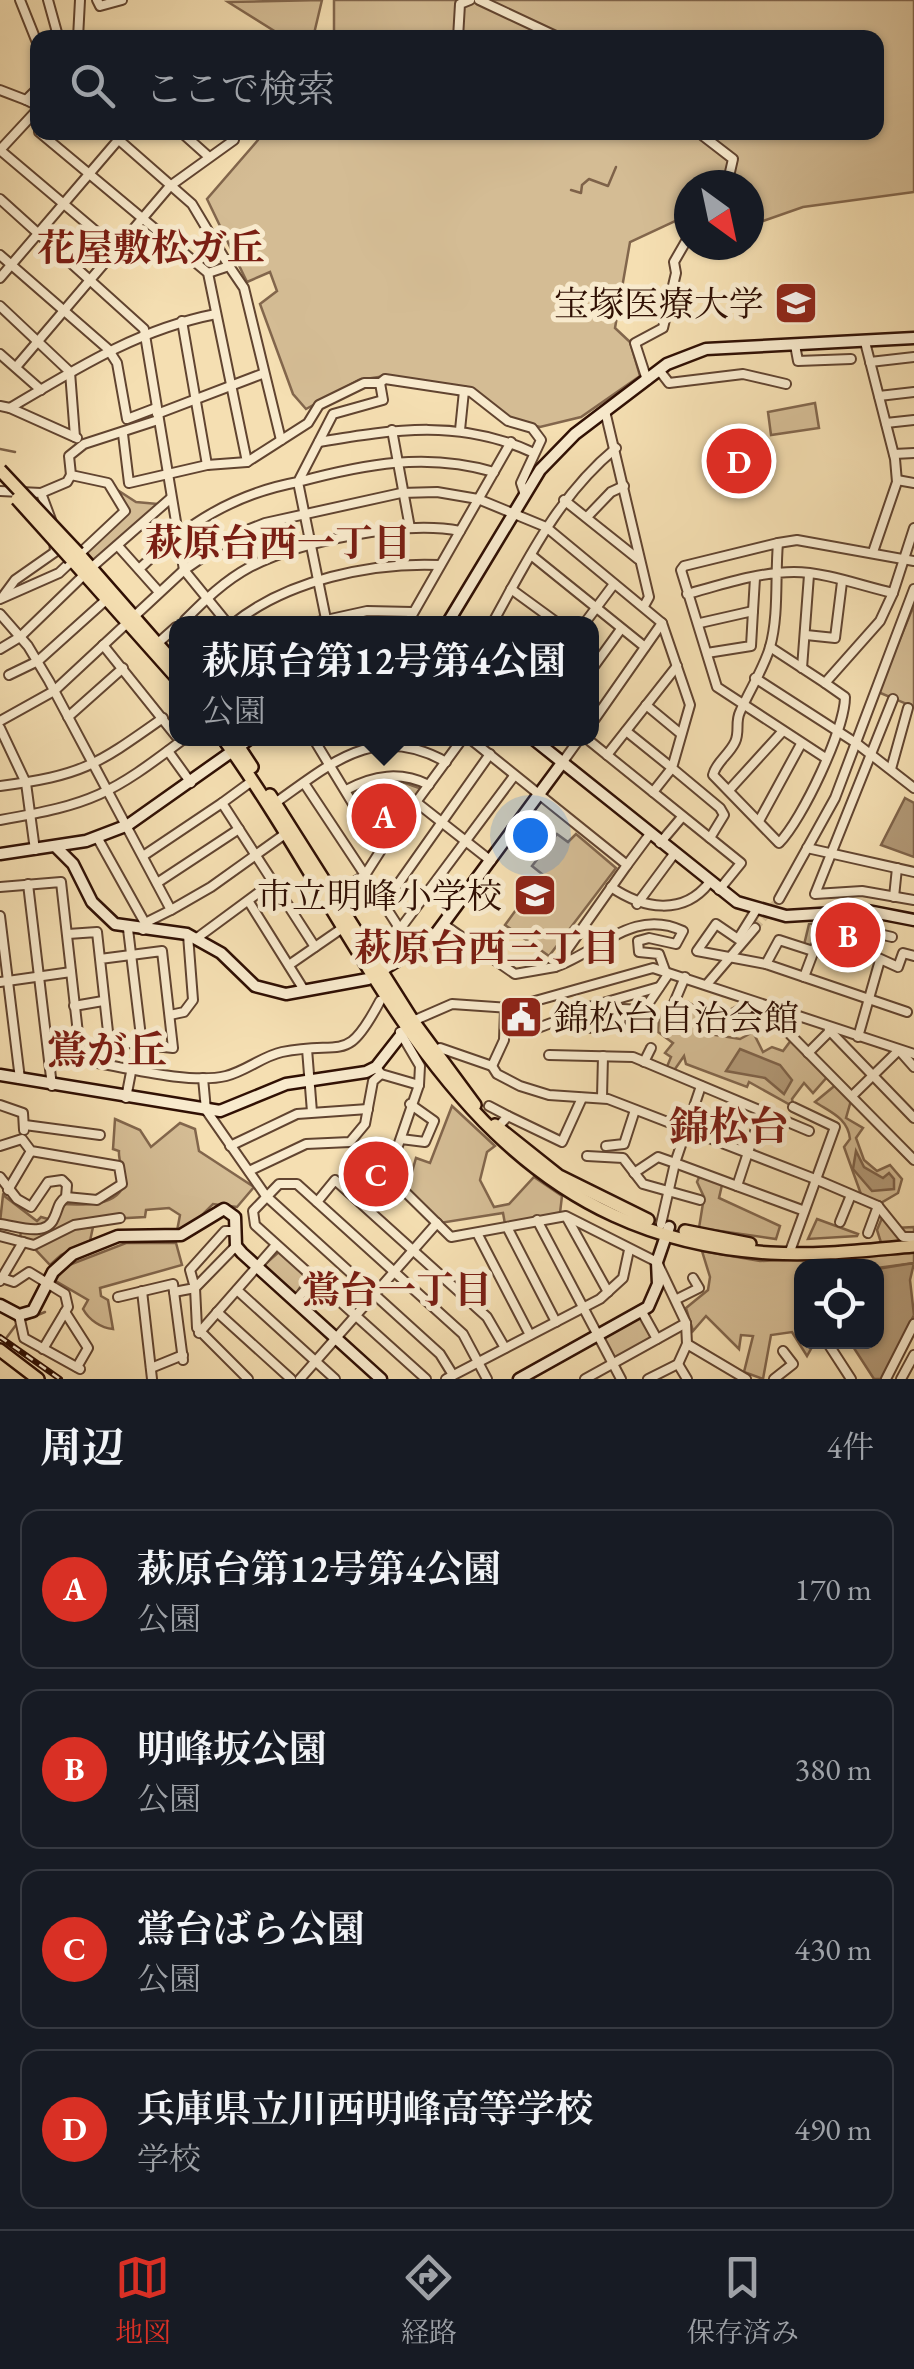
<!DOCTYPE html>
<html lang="ja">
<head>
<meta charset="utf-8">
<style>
	body { margin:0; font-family:"EB Garamond","Noto Serif JP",serif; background:#20242c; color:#f1f3f6 }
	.controls { position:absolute; right:30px; bottom:30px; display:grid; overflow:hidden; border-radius:20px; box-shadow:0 2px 8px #0004 }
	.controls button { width:90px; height:90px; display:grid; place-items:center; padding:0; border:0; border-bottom:2px solid #363941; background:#171b24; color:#f1f3f6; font:50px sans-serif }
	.compass { position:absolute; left:674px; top:170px; width:90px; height:90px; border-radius:50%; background:#171b24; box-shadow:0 2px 8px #0004; rotate:147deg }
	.you { position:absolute; left:530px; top:835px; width:35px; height:35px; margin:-25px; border:8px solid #fff; border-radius:50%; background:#1a73e8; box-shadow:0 0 0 15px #1a73e833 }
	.badge { display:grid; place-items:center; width:65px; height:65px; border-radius:50%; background:#d93025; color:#fff; font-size:32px; font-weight:700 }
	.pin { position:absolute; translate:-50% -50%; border:5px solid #fff; box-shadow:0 2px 10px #0006 }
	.popup { position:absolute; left:169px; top:616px; width:430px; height:130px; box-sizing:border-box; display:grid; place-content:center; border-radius:20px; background:#171b24; filter:drop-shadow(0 2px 8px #0005); font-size:32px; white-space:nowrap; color:#9ea1a6 }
	.popup b { font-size:38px; color:#f1f3f6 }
	.popup::after { content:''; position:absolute; left:50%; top:100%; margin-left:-20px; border:20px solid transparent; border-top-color:#171b24 }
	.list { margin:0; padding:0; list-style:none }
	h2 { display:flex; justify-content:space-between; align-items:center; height:130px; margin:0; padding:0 40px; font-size:42px }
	h2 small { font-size:32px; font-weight:400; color:#9ea1a6 }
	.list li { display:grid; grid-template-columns:65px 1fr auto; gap:30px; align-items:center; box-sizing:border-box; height:160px; margin:0 20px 20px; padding:0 20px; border:2px solid #363941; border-radius:20px }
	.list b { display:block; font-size:38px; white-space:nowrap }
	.list p { margin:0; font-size:32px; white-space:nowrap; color:#9ea1a6 }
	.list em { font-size:32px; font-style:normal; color:#9ea1a6 }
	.icon { flex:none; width:55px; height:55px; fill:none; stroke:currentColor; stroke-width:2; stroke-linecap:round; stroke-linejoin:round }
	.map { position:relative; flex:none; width:914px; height:1379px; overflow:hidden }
	.search { position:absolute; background:#171b24; box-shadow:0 2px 8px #0004; left:30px; right:30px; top:30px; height:110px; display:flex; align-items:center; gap:25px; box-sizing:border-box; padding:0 35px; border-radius:20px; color:#9ea1a6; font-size:38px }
	.sheet { height:850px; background:#171b24 }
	nav { display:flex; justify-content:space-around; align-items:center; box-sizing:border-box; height:140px; border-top:2px solid #363941; background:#171b24; font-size:28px; color:#9ea1a6 }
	nav a { display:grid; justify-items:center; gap:5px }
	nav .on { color:#d93025 }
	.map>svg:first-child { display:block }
	.green { fill:#d4bc94; stroke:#82664c; stroke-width:2.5 }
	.water { fill:#b29977; stroke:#7e6249; stroke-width:2.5 }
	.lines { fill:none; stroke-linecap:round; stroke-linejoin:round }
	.stream { stroke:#7e6249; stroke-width:2.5 }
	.street-tunnel { stroke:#d7c098; stroke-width:8; stroke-dasharray:8 4; stroke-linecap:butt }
	.street-casing { stroke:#614430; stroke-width:12 }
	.secondary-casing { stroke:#301004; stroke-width:15 }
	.primary-casing { stroke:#301004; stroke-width:16 }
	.street { stroke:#f8eacd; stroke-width:8 }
	.secondary { stroke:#f8eacd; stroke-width:10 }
	.primary { stroke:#f5dfb2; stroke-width:11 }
	.rail-casing { stroke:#301004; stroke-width:6 }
	.rail { stroke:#f8eacd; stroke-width:2.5; stroke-dasharray:8; stroke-linecap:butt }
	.primary-bridge-casing { stroke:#301004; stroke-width:16; stroke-linecap:butt }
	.primary-bridge { stroke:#f5dfb2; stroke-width:11 }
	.labels { text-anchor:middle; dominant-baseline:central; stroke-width:10; stroke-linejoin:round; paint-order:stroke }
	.poi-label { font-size:35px; fill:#301004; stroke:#f8eacd; text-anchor:end }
	.neighbourhood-label { font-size:38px; font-weight:bold; fill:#7a1f14; stroke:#f8eacd }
	.quarter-label { font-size:40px; font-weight:bold; fill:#7a1f14; stroke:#f8eacd }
</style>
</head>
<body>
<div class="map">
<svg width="914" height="1379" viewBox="0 0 914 1379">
	<rect width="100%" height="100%" fill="#f5dfb2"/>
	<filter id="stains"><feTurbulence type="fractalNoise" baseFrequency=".002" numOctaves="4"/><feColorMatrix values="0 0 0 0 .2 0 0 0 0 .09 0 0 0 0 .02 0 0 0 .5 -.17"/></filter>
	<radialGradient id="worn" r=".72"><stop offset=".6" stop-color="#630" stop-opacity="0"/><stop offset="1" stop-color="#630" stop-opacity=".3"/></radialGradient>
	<g class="green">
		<path d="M322 0 313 38 284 37 228 2Z"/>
		<path d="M334 0H914V192L803 207 749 226V185H689V226L675 221 630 242 615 328 630 342 640 376 581 417 540 427 510 419 471 388 385 376 359 380 306 409 293 394 260 304 277 291 270 272 247 282 207 199 258 140 259 133 876 132V38L334 37Z"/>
		<path d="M815 403 819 428 771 435 768 412Z"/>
		<path d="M119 491 136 502 158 504 95 562 87 553 128 511Z"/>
		<path d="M914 605V707L878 692Z"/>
		<path d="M394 779 422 789 384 841 352 792 374 781Z"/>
		<path d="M557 834 568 842 576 834 616 868 549 956 505 925 542 874 532 866Z"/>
		<path d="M864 916 865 928 855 942 818 928 811 947 804 945 809 924Z"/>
		<path d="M688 1002 709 1015 714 1008 726 1012 742 1003 752 1010 728 1016 716 1035 740 1039 753 1032 763 1052 772 1047 783 1051 792 1039 828 1076 813 1093 804 1083 792 1099 794 1107 749 1082 747 1087 686 1064 684 1056 673 1072 666 1069 671 1057 665 1053 673 1043 658 1032 659 1016Z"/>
		<path d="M838 1083 852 1097 846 1118 863 1128 856 1138 864 1160 877 1171 890 1165 902 1179 898 1193 879 1204 862 1197 844 1147 850 1139C848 1118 830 1112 815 1102Z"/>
		<path d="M452 1106 495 1146 487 1152 480 1180 494 1207 509 1204 534 1177 562 1196 560 1213 505 1224 503 1213 440 1223 395 1179 394 1175 410 1179 416 1158 430 1163Z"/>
		<path d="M115 1119 140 1130 151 1147 180 1123 195 1129 199 1151 254 1187 237 1207 213 1204 188 1229 177 1231 180 1215 169 1208 146 1210 145 1217 73 1221 35 1242 20 1238 22 1225 0 1222 3 1195 37 1221 41 1217 55 1221 60 1204C78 1205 120 1208 124 1182 125 1171 118 1162 119 1151L113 1149Z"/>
		<path d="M700 1175 722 1185 719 1198 780 1226 776 1239 699 1228 704 1197 697 1182Z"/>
		<path d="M882 1218 894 1228 914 1227V1263L877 1268 802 1266V1342L812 1347 807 1356 792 1332 771 1335 763 1379 744 1372 753 1336 741 1335 739 1349 706 1316 693 1331 686 1308 708 1290 710 1277 702 1251 760 1261 885 1255 877 1230Z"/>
		<path d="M817 1219 858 1234 857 1236 808 1239Z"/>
		<path d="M93 1227 90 1241 61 1255 50 1265 34 1248 73 1228Z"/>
		<path d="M126 1243H176L182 1265 100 1288 101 1296 108 1300 113 1329C101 1328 89 1320 83 1309L88 1300 54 1280 69 1265Z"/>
		<path d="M280 1251 307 1276 296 1294 263 1266Z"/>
		<path d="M642 1312 657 1339 613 1364 599 1337Z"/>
	</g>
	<g class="water">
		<path d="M905 798 914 803V857L881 845Z"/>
		<path d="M740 1049 780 1065 792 1080 784 1094 765 1078 726 1071Z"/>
		<path d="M856 1151 864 1167 883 1178 889 1173 894 1179V1189L872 1191 853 1169Z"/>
		<path d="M914 1263 910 1280 914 1315 882 1379H874L850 1342H876L877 1269Z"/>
	</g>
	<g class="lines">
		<g class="stream">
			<path d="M571 190 581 193 582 185 589 179 608 186 616 167"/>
			<path d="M0 449 15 452"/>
			<path d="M23 1321 45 1312"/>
			<path d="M7 1337 16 1325"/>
		</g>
		<path class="street-tunnel" d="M755 928 779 899"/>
		<g class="street-casing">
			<g id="street">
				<path d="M20 0 38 45"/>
				<path d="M48 0 58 36 70 38"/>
				<path d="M97 0 100 6 122 0"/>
				<path d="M479 0 560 38"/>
				<path d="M78 38 80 0"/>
				<path d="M458 38 460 4 470 0"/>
				<path d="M38 88 26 100 38 106"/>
				<path d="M0 90 26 100"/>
				<path d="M39 132 208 273 247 462"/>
				<path d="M181 132 209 157"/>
				<path d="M698 132 733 159 727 185"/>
				<path d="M119 140 192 204 229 266"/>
				<path d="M0 150 117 249"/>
				<path d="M0 150 38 109"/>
				<path d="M0 199 144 329 184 570 228 624"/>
				<path d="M0 255 108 349 117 363 127 419 156 408"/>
				<path d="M208 273 229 266 244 288 281 440"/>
				<path d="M0 278 125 132"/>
				<path d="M0 306 70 372 75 437"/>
				<path d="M182 321 207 465"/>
				<path d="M865 342 895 459 897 482 873 552"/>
				<path d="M795 345 798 361 851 359"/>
				<path d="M0 354 41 390"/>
				<path d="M870 362 914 357"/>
				<path d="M16 367 170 186 234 140 235 132"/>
				<path d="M659 370 669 383 743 374 786 384"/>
				<path d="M647 380 635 343 663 328 676 273 674 262 689 236"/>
				<path d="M879 396 914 392"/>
				<path d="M0 406 10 408C77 368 139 329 216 314"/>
				<path d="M10 408 77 438"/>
				<path d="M605 411 649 597 644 606"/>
				<path d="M157 414 262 374"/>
				<path d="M886 423 914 420"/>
				<path d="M392 430 410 528"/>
				<path d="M460 430 464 391"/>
				<path d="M123 434 129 483 207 465 247 462 308 423 319 405 364 383H380"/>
				<path d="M319 442C395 429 462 419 534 453"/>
				<path d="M894 454 914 453"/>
				<path d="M897 480 914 483"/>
				<path d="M0 491 41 493 53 525"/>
				<path d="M41 493 67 482 71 475"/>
				<path d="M564 500 638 559"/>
				<path d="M587 517 611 492 624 486"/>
				<path d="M778 543 797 540 914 561"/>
				<path d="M118 546 159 592"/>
				<path d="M531 555 645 647"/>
				<path d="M91 568 171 498"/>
				<path d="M139 569C187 524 233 494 298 482L333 414 383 400 380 383 385 379 471 392 508 421 532 428 541 440 521 483 524 492"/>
				<path d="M511 589 559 624"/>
				<path d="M893 593 914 528"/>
				<path d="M687 594C721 585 758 572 794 572 825 572 862 586 893 593L880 621 825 683 845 697C845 729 802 820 779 843L713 775C716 762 729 755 735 742 740 732 735 722 740 712 749 691 764 668 770 647 779 615 775 576 778 543L684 566 681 570 717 687 824 757"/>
				<path d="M4 595 15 580 55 552 54 539"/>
				<path d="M0 599 59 573 125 511 108 483 71 475 69 456 84 444 158 420"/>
				<path d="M753 611 755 578"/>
				<path d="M0 614 28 646 49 681 171 910 145 923 143 930"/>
				<path d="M185 620C205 600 224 581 250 567 301 541 404 520 460 531"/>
				<path d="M700 623 753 611 751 646 707 653"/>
				<path d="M233 624C287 580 372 562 440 565"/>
				<path d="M308 624 367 611 412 612"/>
				<path d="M327 624 298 482C365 464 427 452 494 472"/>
				<path d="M407 624 511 442"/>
				<path d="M492 624C528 559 558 496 616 448"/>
				<path d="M584 624 614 584"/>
				<path d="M806 635 835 638 842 582"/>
				<path d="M158 643 176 627"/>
				<path d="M103 645 176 736"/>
				<path d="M770 647 825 683"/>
				<path d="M0 649 20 637 85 574"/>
				<path d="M802 668 809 575"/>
				<path d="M592 669 621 629"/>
				<path d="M9 675 38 661 107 599"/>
				<path d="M755 678 856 743 914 788"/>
				<path d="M893 699 815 894 862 891 914 900"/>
				<path d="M646 705 681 734"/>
				<path d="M68 717 123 668"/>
				<path d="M0 721 54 691 184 570 237 534 265 523 401 493 437 492 478 499 546 527 662 623 690 705 672 768 720 808 724 815 710 838 741 863 719 890"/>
				<path d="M592 723 662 623"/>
				<path d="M0 728 26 783 35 850"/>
				<path d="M626 731 672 768 653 792"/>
				<path d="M313 738 381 850 365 875 414 951"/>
				<path d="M586 738 710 838"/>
				<path d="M168 751 191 783"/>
				<path d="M607 755 677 666"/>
				<path d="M562 763 580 738"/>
				<path d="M891 769 908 708"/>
				<path d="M252 781 222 803 315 947"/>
				<path d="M304 783 365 875 334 895"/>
				<path d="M0 786C83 775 95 766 163 718"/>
				<path d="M731 788 782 732"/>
				<path d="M346 790C374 775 400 771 429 785"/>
				<path d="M416 802 491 861"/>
				<path d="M275 803C332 763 375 722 446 762"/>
				<path d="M0 820C93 804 110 795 185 738"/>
				<path d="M759 821 801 744"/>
				<path d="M97 837 145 923"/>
				<path d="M660 843 682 817"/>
				<path d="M807 848 914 872"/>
				<path d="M381 850 463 738"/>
				<path d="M143 856 222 803"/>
				<path d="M627 865 650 834"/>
				<path d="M157 883 239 829"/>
				<path d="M28 884 52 1086"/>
				<path d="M0 887 61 882 81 1060C120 1066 189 1085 226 1076 246 1071 263 1056 282 1052 345 1040 346 1065 380 1001"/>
				<path d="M611 887C643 909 683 916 709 883"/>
				<path d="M894 897 897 868"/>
				<path d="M779 899 835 798 914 589"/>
				<path d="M249 902 304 990"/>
				<path d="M384 904 490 754"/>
				<path d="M637 904 674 854"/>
				<path d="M171 910 211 887 285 834"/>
				<path d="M756 910 738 939 716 924 697 951 766 964 907 1012"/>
				<path d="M0 916 20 1079"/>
				<path d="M443 924 515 974 555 967 627 865 469 738"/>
				<path d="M128 929 142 1045"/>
				<path d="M400 929 514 776"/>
				<path d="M68 934 97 932 109 1041 173 1048 162 951 100 959"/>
				<path d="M197 938 273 882"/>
				<path d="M857 948 866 931 892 937"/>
				<path d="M766 964 779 940 813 951"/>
				<path d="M289 965 344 927"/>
				<path d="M804 977 821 932 898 967 903 953 914 956"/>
				<path d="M0 982 71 972"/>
				<path d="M708 983 755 928"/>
				<path d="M674 1003 685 977"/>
				<path d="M74 1006 103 1001"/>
				<path d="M766 1010 914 1160"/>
				<path d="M170 1015 184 1012 193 1000 188 935"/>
				<path d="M413 1021 452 1004 510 1008 653 968 914 1054"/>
				<path d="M556 1024 561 1015 659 987"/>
				<path d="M538 1028 551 1023C575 1030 595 1029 620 1024L622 1009 644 1010 667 976 659 954 639 952 638 941 649 938 676 944 683 931C633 907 599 952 555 967"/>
				<path d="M829 1030 914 1118"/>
				<path d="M400 1032 420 1066 419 1085"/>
				<path d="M858 1037 880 960"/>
				<path d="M440 1048 492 1066 504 1040 505 1009"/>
				<path d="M307 1049 312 1112"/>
				<path d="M899 1050 914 1067"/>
				<path d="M808 1053 830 1031"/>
				<path d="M549 1055 633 1057 809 1131"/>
				<path d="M644 1062 651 1048"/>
				<path d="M492 1066 497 1074 520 1086 549 1095 608 1099 815 1179 878 1206 903 1237H914"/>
				<path d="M381 1074 419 1085 390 1169"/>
				<path d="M203 1078 206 1110 266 1196 440 1354 453 1375"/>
				<path d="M701 1086 675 1163 737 1186"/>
				<path d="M852 1096 899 1050"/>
				<path d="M602 1097 603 1056"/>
				<path d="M126 1098 132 1067"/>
				<path d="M0 1105 23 1113 24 1130"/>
				<path d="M489 1106 508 1116"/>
				<path d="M762 1110 737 1186 802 1210"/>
				<path d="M25 1125 100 1135"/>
				<path d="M495 1130 508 1116 562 1142 582 1098"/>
				<path d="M401 1139 425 1142 434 1121 410 1104"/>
				<path d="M0 1146 22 1139 31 1151 119 1166 122 1184 97 1200 66 1197"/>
				<path d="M230 1146 297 1114 368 1109"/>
				<path d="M606 1146 624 1144 635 1110"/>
				<path d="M365 1154 390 1169 388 1175 451 1237 566 1216 657 1262 686 1323 687 1344 678 1364 648 1379"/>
				<path d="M587 1156 623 1158 643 1184 700 1200"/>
				<path d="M249 1171 306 1144 350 1142 365 1124 373 1081 381 1074 376 1067"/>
				<path d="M634 1173 658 1157 675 1163 661 1224"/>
				<path d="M0 1177 17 1199 31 1207 48 1182 62 1180 67 1185 66 1197C57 1204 59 1208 54 1218 46 1238 17 1226 0 1224"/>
				<path d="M8 1190 31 1151"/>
				<path d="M317 1202 335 1180 487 1317 505 1348"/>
				<path d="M567 1218 608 1292"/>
				<path d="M537 1220 621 1379"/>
				<path d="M840 1222 851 1195"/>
				<path d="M507 1227 556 1322"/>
				<path d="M477 1233 530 1335"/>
				<path d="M868 1233 878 1206"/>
				<path d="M0 1236 34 1245 74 1225 120 1218"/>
				<path d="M236 1246 195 1288 197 1328 248 1379"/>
				<path d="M789 1254 835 1127 793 1107"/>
				<path d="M2 1278 14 1282 29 1272 65 1294 68 1307 43 1349"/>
				<path d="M0 1281 23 1242"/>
				<path d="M237 1290 335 1379"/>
				<path d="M142 1291 152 1379"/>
				<path d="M174 1292 195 1288 190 1270 225 1231H236"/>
				<path d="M118 1297 173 1284 183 1360"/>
				<path d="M677 1299 699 1288 693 1278"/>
				<path d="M295 1301 315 1279"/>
				<path d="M65 1312 88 1348 77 1367"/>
				<path d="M217 1312 291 1379"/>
				<path d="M642 1312 657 1339"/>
				<path d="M19 1315 24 1338 80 1369"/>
				<path d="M199 1333 276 1245"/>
				<path d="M827 1342 851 1379"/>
				<path d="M687 1344 746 1379"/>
				<path d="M678 1364 687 1379"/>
				<path d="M151 1368 183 1355"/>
				<path d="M300 1379 437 1223"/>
				<path d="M426 1379 255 1225 253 1211 279 1184H297L463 1334 487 1379"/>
				<path d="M446 1379 600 1299 623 1278 629 1250"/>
				<path d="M585 1379 686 1323"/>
				<path d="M774 1379 793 1364 783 1351"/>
				<path d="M886 1379 914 1324"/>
				<path d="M901 1379 914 1355"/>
			</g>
		</g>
		<g class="secondary-casing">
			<g id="secondary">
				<path d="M447 624 540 470 575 434 667 364 706 349 914 338"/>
				<path d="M532 738 737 902 786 916 868 911 914 920"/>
				<path d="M56 847 73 864 92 902 115 924 187 934 221 953 255 986 286 994 368 979 432 939 562 763"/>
				<path d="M0 854 86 841 128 825 251 738"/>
				<path d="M0 1075 220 1111 286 1084 366 1072 376 1067 412 1021"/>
				<path d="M0 1305 19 1315 33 1311 53 1272 73 1254 118 1236 181 1235 224 1209 235 1217 236 1246 242 1253 381 1379"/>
				<path d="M519 1379 648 1307 658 1284 657 1262 669 1227"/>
			</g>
		</g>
		<g class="primary-casing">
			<g id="primary">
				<path d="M78 553 176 665"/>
				<path d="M71 559 176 677"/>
				<path d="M223 738C378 953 460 1235 770 1253 818 1256 867 1250 914 1246"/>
				<path d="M233 738 252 767"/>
				<path d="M270 795 413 1021 475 1105"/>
				<path d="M495 1125 559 1176 648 1220"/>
				<path d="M685 1231 750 1244"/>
				<path d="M0 1350 38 1379"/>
			</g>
		</g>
		<use href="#street" class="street"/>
		<use href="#secondary" class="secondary"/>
		<use href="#primary" class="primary"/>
		<g class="rail-casing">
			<path id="rail" d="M0 1337 60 1379"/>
		</g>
		<use href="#rail" class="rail"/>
		<g class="primary-bridge-casing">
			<g id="primary-bridge">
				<path d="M0 470 78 553"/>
				<path d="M17 499 71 559"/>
			</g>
		</g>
		<use href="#primary-bridge" class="primary-bridge"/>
	</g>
	<defs>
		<g id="school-square" transform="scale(2.25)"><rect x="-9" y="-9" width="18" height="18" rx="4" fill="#8f2418" stroke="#f8eacd"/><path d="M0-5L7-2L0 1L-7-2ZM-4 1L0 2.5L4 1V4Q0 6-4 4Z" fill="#fff"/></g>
		<g id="civic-square" transform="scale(2.25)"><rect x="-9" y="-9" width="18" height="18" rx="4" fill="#8f2418" stroke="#f8eacd"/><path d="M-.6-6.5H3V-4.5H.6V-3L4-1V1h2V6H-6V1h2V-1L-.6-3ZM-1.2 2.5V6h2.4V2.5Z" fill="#fff"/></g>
	</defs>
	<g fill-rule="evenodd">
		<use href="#school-square" x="796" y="303"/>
		<use href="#school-square" x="535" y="895"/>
		<use href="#civic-square" x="521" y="1017"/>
	</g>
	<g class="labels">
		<g class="poi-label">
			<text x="764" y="303">宝塚医療大学</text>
			<text x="502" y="895">市立明峰小学校</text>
			<text x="554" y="1017" text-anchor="start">錦松台自治会館</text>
		</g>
		<g class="neighbourhood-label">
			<text x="151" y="247">花屋敷松ガ丘</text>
			<text x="278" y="542">萩原台西一丁目</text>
			<text x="487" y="947">萩原台西三丁目</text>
			<text x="397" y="1289">鴬台一丁目</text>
		</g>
		<g class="quarter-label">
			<text x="107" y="1050">鴬が丘</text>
			<text x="729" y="1126">錦松台</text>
		</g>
	</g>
	<rect width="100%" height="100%" filter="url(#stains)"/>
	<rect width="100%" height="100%" fill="url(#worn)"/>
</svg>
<div class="controls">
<button><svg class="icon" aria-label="locate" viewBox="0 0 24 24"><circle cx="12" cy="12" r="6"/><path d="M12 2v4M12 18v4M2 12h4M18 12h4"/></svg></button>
</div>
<svg class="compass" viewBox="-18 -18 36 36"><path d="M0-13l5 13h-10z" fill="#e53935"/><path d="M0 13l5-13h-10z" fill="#9ea1a6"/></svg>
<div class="you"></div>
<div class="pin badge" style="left:384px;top:816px">A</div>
<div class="popup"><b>萩原台第12号第4公園</b>公園</div>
<div class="pin badge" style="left:848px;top:935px">B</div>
<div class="pin badge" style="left:376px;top:1174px">C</div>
<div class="pin badge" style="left:739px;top:461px">D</div>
<div class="search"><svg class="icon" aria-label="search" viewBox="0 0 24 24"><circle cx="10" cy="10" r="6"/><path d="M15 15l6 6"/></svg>ここで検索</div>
</div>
<section class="sheet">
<h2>周辺<small>4件</small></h2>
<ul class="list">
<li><span class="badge">A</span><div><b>萩原台第12号第4公園</b><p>公園</p></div><em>170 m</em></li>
<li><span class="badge">B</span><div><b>明峰坂公園</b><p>公園</p></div><em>380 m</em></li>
<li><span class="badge">C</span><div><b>鴬台ばら公園</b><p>公園</p></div><em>430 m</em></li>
<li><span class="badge">D</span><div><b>兵庫県立川西明峰高等学校</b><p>学校</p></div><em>490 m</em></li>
</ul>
</section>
<nav>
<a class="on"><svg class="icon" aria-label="map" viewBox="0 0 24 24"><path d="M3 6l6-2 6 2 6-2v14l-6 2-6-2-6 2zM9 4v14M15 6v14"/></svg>地図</a>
<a><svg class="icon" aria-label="directions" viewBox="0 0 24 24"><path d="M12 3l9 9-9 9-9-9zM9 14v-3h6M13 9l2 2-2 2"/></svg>経路</a>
<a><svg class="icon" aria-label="saved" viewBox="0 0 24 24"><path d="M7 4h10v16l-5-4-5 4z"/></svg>保存済み</a>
</nav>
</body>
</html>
